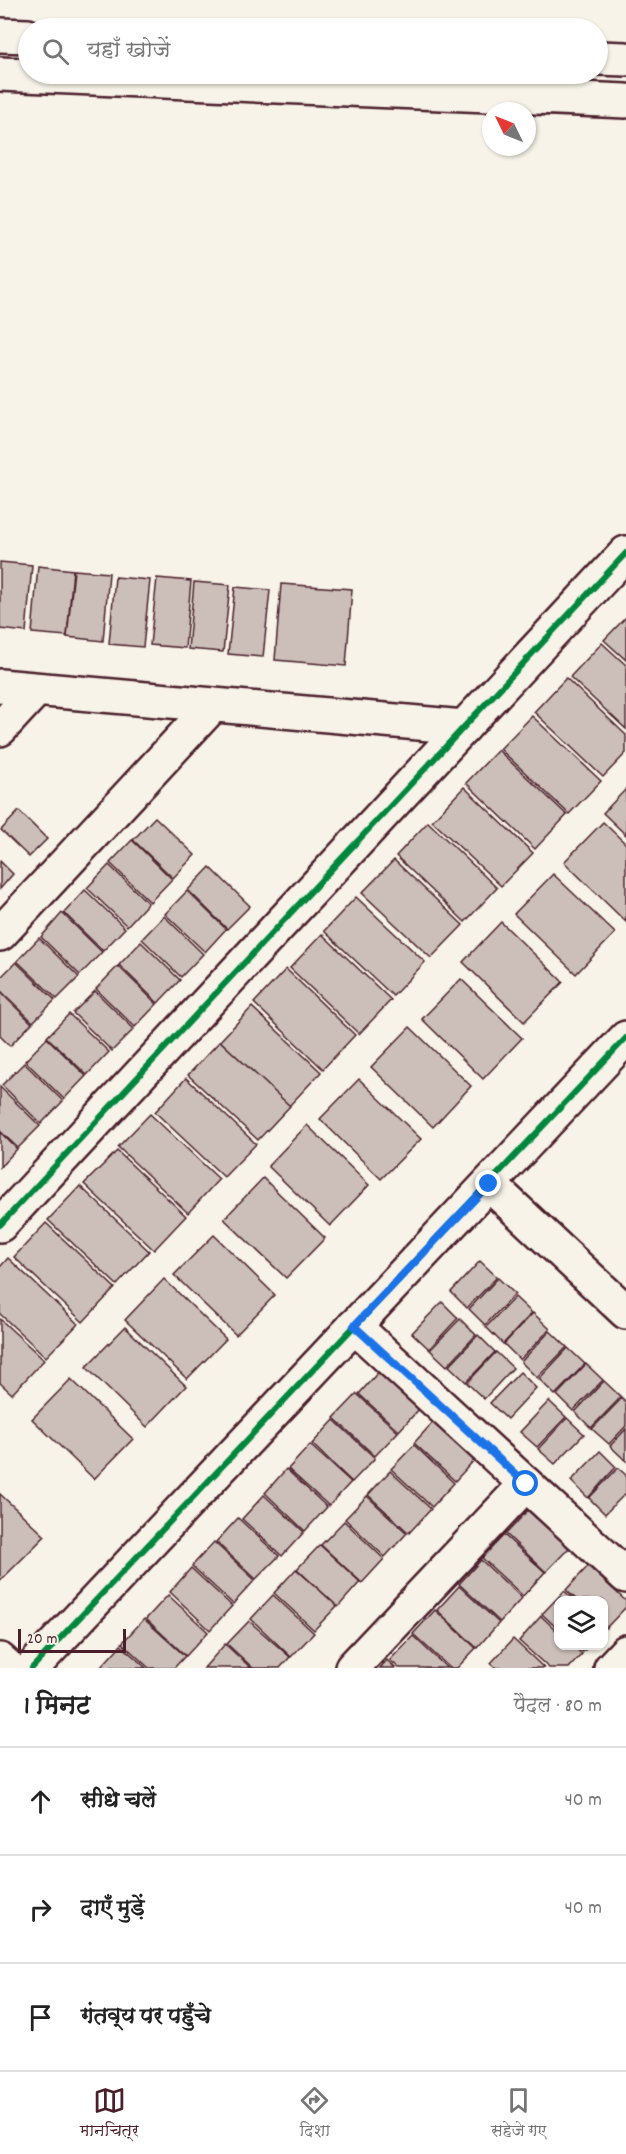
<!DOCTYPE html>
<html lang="hi">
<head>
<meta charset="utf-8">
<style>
	body { margin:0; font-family:Dekko,"Playpen Sans Deva",sans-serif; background:#f6f6f6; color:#222 }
	.controls { position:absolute; right:18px; bottom:18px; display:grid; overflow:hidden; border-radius:12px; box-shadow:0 2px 4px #0004 }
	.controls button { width:54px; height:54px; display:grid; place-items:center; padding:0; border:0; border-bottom:2px solid #e0e0e0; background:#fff; color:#222; font:30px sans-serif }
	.compass { position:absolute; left:482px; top:102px; width:54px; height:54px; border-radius:50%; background:#fff; box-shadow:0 2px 4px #0004; rotate:313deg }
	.scale { position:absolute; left:18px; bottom:15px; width:108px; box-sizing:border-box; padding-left:6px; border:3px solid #4a1f2b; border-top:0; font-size:16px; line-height:21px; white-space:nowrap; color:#4a1f2b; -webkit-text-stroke:4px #f7f3e8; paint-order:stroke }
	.stop { position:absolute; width:18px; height:18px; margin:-14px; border:4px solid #1a73e8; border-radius:50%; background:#fff }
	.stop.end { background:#1a73e8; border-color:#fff; box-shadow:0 2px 6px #0008 }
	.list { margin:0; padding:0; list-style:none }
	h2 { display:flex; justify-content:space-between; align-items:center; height:78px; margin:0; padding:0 24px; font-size:26px }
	h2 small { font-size:20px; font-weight:400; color:#767676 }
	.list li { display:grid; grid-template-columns:39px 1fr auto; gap:18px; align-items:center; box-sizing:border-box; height:108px; padding:0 24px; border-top:2px solid #e0e0e0 }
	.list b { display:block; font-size:22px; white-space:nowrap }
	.list em { font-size:20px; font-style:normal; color:#767676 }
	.icon { flex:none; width:33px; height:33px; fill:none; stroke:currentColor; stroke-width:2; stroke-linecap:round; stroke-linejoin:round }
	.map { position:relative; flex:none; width:626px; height:1668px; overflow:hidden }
	.search { position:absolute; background:#fff; box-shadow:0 2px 4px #0004; left:18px; right:18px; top:18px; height:66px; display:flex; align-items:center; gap:15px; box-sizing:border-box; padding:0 21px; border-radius:33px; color:#767676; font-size:22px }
	.sheet { height:402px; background:#fff }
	nav { display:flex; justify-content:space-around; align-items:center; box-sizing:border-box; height:84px; border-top:2px solid #e0e0e0; background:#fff; font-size:16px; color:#767676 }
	nav a { display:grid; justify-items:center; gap:3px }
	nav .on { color:#4a1f2b }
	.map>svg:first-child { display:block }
	.building { fill:#ccbfb9; stroke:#4a1f2b; stroke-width:1.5 }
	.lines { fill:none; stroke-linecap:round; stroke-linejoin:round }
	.minor-casing { stroke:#4a1f2b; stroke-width:38 }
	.primary-casing { stroke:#4a1f2b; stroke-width:38 }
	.minor { stroke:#f7f3e8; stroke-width:33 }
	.primary { stroke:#f7f3e8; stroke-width:33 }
	.cycleway-casing { stroke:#f7f3e8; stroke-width:10 }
	.cycleway { stroke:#00873e; stroke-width:6 }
	.route { stroke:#1a73e8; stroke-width:8 }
</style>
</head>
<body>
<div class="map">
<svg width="626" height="1668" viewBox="0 0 626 1668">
	<rect width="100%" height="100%" fill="#f7f3e8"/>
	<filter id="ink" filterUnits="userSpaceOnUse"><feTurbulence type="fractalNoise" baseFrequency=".0167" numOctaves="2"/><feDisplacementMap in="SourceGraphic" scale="12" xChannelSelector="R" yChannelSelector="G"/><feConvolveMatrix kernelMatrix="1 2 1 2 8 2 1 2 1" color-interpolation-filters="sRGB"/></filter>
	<g filter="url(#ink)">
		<g class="building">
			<path d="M0 562 32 565 26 632 0 629Z"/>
			<path d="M38 566 73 570 67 636 32 633Z"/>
			<path d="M74 570 109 573 103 641 67 637Z"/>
			<path d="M115 577 150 580 143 647 109 644Z"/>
			<path d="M157 578 191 581 185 648 150 645Z"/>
			<path d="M194 582 230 585 223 652 188 649Z"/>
			<path d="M281 584 352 589 346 666 275 660Z"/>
			<path d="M235 587 270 590 263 657 228 654Z"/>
			<path d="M626 617V660L604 640Z"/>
			<path d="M602 643 626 665V729L570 677Z"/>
			<path d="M566 678 626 735V753L603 777 534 712Z"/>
			<path d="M532 716 601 781 569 814 500 749Z"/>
			<path d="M498 750 567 815 535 849 466 783Z"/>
			<path d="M464 787 533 853 501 886 432 821Z"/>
			<path d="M626 789V835L603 813Z"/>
			<path d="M19 811 47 839 29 857 1 830Z"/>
			<path d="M155 817 195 855 173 878 133 840Z"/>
			<path d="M428 822 497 888 465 922 396 856Z"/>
			<path d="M603 822 626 844V922L564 862Z"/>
			<path d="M132 840 172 879 150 902 110 863Z"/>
			<path d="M394 860 463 925 431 958 362 893Z"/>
			<path d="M0 861 13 874 0 889Z"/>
			<path d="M109 865 148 903 127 926 87 888Z"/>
			<path d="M210 867 250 906 227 929 188 890Z"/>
			<path d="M553 874 615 933 576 974 514 914Z"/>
			<path d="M85 890 125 928 103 951 64 913Z"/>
			<path d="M187 891 226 929 205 952 165 914Z"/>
			<path d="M356 897 425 962 393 996 324 931Z"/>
			<path d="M62 913 102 952 80 975 41 937Z"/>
			<path d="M164 916 203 954 181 977 142 939Z"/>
			<path d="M501 922 563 982 524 1022 463 962Z"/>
			<path d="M322 934 391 1000 359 1034 290 968Z"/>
			<path d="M39 938 79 977 57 999 17 961Z"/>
			<path d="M141 942 180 980 158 1003 119 965Z"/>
			<path d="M16 962 55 1000 33 1022 0 990V978Z"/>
			<path d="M118 966 157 1004 135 1027 96 989Z"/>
			<path d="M286 969 355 1035 323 1069 254 1003Z"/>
			<path d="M461 979 522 1038 483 1079 422 1019Z"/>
			<path d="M95 991 134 1029 112 1051 73 1013Z"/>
			<path d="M0 992 32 1023 10 1046 0 1036Z"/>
			<path d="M252 1007 321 1072 289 1106 220 1041Z"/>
			<path d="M69 1014 109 1052 87 1075 47 1037Z"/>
			<path d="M410 1027 471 1086 433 1127 371 1067Z"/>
			<path d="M47 1038 86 1076 64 1099 25 1061Z"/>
			<path d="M220 1041 290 1106 258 1140 188 1075Z"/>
			<path d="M24 1063 63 1101 41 1124 2 1085Z"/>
			<path d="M186 1078 256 1144 224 1177 155 1112Z"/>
			<path d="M359 1079 421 1139 381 1179 320 1119Z"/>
			<path d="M0 1087 40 1126 18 1148 0 1131Z"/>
			<path d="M150 1114 219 1179 188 1213 118 1147Z"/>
			<path d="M307 1125 369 1185 330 1226 268 1166Z"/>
			<path d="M0 1132 17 1149 0 1167Z"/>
			<path d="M117 1151 186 1216 154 1250 84 1184Z"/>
			<path d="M263 1178 325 1238 286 1278 224 1219Z"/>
			<path d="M80 1186 149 1251 117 1285 48 1220Z"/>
			<path d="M46 1223 115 1288 83 1322 14 1257Z"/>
			<path d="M214 1235 275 1295 236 1335 174 1275Z"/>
			<path d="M8 1258 78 1324 46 1357 0 1314V1267Z"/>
			<path d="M480 1261 497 1277 467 1308 451 1292Z"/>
			<path d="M498 1278 515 1294 485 1325 469 1309Z"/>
			<path d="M164 1279 226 1339 187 1379 125 1320Z"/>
			<path d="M515 1297 532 1313 503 1344 486 1327Z"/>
			<path d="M442 1302 458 1318 429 1349 412 1333Z"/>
			<path d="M533 1313 550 1329 520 1360 504 1344Z"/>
			<path d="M0 1319 44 1360 12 1394 0 1383Z"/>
			<path d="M460 1319 476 1335 447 1366 430 1350Z"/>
			<path d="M125 1327 186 1386 147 1427 86 1367Z"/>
			<path d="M550 1331 567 1347 537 1378 521 1362Z"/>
			<path d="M478 1335 495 1352 466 1382 449 1366Z"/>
			<path d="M568 1348 585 1364 555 1395 539 1379Z"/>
			<path d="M496 1352 513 1368 484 1399 467 1383Z"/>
			<path d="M586 1364 603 1380 573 1411 557 1395Z"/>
			<path d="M380 1370 421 1407 399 1431 359 1394Z"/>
			<path d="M520 1372 536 1388 507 1419 490 1403Z"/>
			<path d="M71 1379 133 1439 94 1479 32 1419Z"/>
			<path d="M604 1381 621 1397 591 1428 575 1412Z"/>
			<path d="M357 1394 398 1432 375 1456 334 1418Z"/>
			<path d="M622 1398 626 1402V1426L609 1444 592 1429Z"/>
			<path d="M549 1401 566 1417 537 1447 520 1432Z"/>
			<path d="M567 1418 584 1434 555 1464 538 1449Z"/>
			<path d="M436 1419 477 1457 455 1481 414 1443Z"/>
			<path d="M334 1420 375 1458 352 1482 312 1444Z"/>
			<path d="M626 1429V1461L610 1446Z"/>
			<path d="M310 1445 351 1482 329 1506 288 1469Z"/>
			<path d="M414 1445 454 1483 432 1507 391 1469Z"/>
			<path d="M600 1451 616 1467 588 1498 571 1481Z"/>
			<path d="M618 1468 626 1475V1493L605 1514 589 1498Z"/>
			<path d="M286 1469 327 1507 305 1531 265 1493Z"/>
			<path d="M390 1471 431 1509 409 1533 368 1495Z"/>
			<path d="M0 1494 45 1536 0 1581Z"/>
			<path d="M264 1495 304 1532 282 1556 242 1519Z"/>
			<path d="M367 1496 407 1533 385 1557 345 1519Z"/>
			<path d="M528 1510 569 1548 546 1572 506 1534Z"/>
			<path d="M238 1518 279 1556 256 1579 216 1542Z"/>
			<path d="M344 1521 384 1559 362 1583 321 1545Z"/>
			<path d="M504 1535 545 1572 523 1596 482 1558Z"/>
			<path d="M214 1542 255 1580 233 1604 192 1566Z"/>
			<path d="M320 1545 360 1582 338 1607 297 1569Z"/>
			<path d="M481 1560 522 1598 500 1622 459 1584Z"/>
			<path d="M588 1566 626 1601V1607L606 1628 604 1625V1600H577L566 1590Z"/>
			<path d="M191 1568 232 1606 210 1630 170 1592Z"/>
			<path d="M296 1569 337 1606 314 1630 274 1593Z"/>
			<path d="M459 1586 499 1623 477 1648 437 1610Z"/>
			<path d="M564 1591 575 1600H558V1629L542 1614Z"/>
			<path d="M168 1595 208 1632 186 1656 146 1619Z"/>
			<path d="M273 1595 314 1633 291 1657 251 1619Z"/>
			<path d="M435 1610 476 1648 457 1668H450L413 1634Z"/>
			<path d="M541 1616 558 1632V1646H573L582 1654 569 1668H549L519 1641Z"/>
			<path d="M144 1619 185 1656 174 1668H149L122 1643Z"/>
			<path d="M249 1621 290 1657 280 1668H253L227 1644Z"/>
			<path d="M413 1636 447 1668H399L390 1660Z"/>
			<path d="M513 1639 544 1668H496L491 1663Z"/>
			<path d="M225 1644 251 1668H204Z"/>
			<path d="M121 1645 146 1668H100Z"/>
			<path d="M576 1646H589L583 1652Z"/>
			<path d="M387 1660 395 1668H380Z"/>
		</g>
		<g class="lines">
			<g class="minor-casing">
				<g id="minor">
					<path d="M0 686 464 727"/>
					<path d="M0 729 36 690"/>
					<path d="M0 934 213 705"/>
					<path d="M489 1184 626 1312"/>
					<path d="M0 1225 626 553"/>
					<path d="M354 1326 626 1576"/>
					<path d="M0 1660 9 1668"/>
					<path d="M32 1668 626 1038"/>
					<path d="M352 1668 526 1484"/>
					<path d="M611 1668 626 1652"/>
				</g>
			</g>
			<g class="primary-casing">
				<g id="primary">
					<path d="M0 35 28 36"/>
					<path d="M598 58 626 59"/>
					<path d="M0 74 626 101"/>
				</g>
			</g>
			<use href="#minor" class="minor"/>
			<use href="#primary" class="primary"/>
			<g class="cycleway-casing">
				<g id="cycleway">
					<path d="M0 1225 626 553"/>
					<path d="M32 1668 626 1038"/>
				</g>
			</g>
			<use href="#cycleway" class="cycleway"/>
		</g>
	</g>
	<g class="lines" filter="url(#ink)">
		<path class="route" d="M489 1184 354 1326 526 1484"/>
	</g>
</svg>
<div class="controls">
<button><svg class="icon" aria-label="layers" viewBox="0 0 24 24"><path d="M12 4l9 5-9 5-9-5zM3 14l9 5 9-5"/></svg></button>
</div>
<svg class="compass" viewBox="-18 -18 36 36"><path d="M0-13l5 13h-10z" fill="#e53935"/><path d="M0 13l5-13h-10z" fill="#767676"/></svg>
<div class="scale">20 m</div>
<div class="stop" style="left:526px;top:1484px"></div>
<div class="stop end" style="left:489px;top:1184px"></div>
<div class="search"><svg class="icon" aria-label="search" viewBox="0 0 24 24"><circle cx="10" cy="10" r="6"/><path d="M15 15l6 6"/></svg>यहाँ खोजें</div>
</div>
<section class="sheet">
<h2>1 मिनट<small>पैदल · 80 m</small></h2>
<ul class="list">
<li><svg class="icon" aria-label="ahead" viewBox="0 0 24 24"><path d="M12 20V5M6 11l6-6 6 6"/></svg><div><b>सीधे चलें</b></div><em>40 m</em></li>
<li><svg class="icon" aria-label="right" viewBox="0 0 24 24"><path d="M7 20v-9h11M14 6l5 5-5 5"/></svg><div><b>दाएँ मुड़ें</b></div><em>40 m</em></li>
<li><svg class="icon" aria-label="arrive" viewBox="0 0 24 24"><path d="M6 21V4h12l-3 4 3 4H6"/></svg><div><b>गंतव्य पर पहुँचे</b></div></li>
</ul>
</section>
<nav>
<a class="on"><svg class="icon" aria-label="map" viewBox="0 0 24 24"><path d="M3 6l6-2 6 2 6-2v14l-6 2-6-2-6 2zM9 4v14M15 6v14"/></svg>मानचित्र</a>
<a><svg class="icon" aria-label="directions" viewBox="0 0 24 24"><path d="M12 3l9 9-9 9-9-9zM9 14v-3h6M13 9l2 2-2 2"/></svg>दिशा</a>
<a><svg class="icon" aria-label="saved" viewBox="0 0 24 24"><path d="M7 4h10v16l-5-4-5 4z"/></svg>सहेजे गए</a>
</nav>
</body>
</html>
